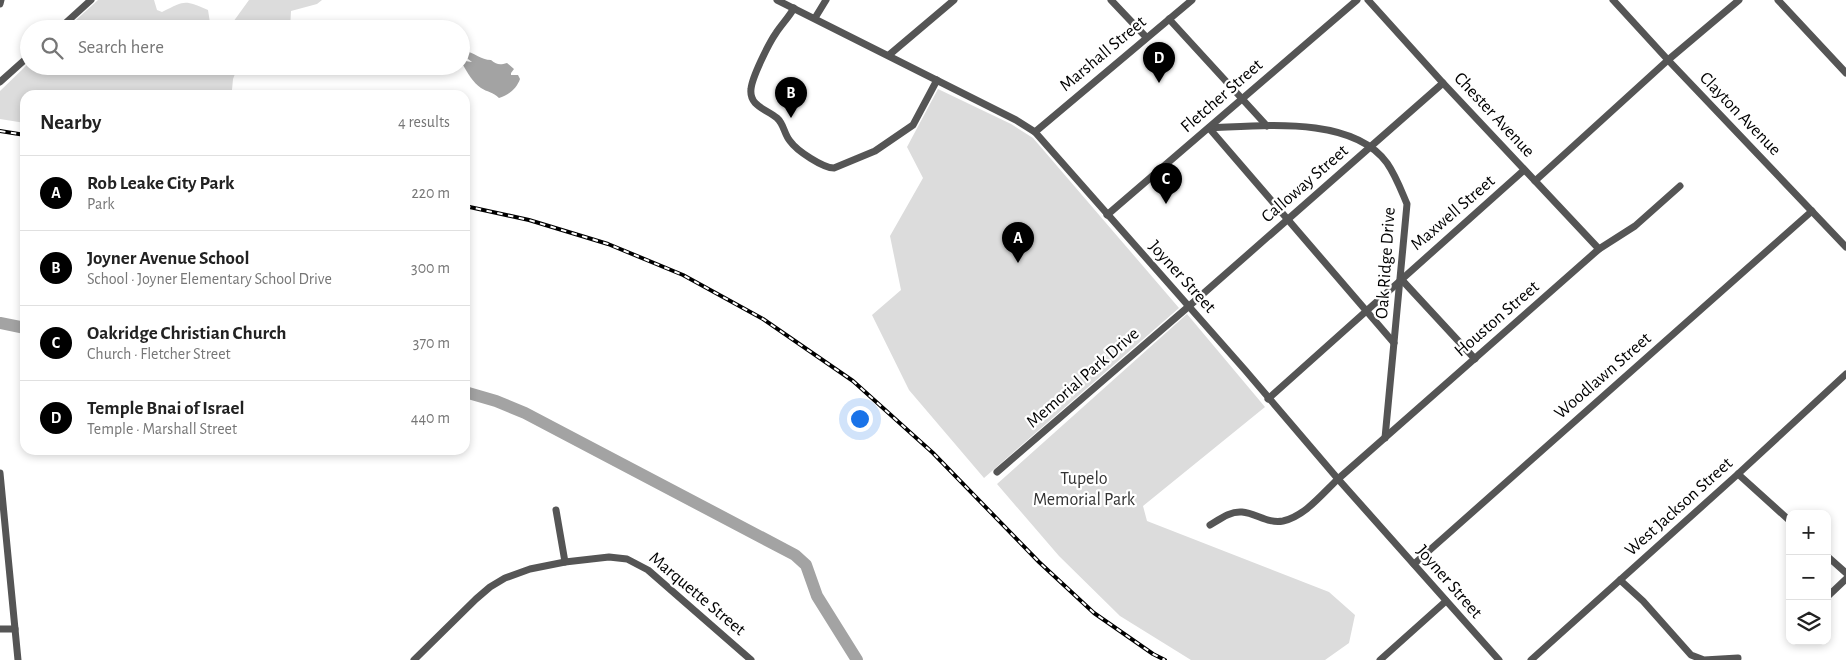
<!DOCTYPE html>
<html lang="en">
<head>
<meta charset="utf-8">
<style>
	body { margin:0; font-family:"Alegreya Sans",sans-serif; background:#f6f6f6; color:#222 }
	.controls { position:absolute; right:15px; bottom:15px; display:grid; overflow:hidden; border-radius:10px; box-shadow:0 2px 8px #0003 }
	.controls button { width:45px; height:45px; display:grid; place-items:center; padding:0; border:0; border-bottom:1px solid #e0e0e0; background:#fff; color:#222; font:25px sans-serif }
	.you { position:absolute; left:859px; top:418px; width:18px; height:18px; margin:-12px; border:4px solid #fff; border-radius:50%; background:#1a73e8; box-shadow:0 0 0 8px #1a73e833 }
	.badge { display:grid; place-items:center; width:32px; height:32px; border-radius:50%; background:#000; color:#fff; font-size:16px; font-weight:700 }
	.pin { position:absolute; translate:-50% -41px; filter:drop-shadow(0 1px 2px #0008) }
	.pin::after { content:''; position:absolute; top:26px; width:18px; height:15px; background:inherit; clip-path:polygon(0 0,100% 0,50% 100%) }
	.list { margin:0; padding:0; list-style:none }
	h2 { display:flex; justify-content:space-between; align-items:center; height:65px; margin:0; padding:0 20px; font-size:21px }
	h2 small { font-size:16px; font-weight:400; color:#767676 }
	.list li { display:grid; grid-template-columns:32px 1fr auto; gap:15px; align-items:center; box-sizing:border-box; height:75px; padding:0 20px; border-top:1px solid #e0e0e0 }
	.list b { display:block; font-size:19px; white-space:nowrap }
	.list p { margin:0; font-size:16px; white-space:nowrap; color:#767676 }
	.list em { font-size:16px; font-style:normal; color:#767676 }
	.icon { flex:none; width:28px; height:28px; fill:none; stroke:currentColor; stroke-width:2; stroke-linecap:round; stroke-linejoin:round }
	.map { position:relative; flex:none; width:1846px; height:660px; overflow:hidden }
	.search { position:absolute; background:#fff; box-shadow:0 2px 8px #0003; left:20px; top:20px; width:450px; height:55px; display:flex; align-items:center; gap:12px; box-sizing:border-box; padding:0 18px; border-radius:28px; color:#767676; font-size:19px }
	.panel { position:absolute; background:#fff; box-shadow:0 2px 8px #0003; left:20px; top:90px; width:450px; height:365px; border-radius:15px }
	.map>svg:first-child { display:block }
	.green { fill:#dcdcdc }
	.water { fill:#a3a3a3 }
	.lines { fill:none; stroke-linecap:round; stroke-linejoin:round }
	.river { stroke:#a3a3a3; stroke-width:12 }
	.minor { stroke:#555; stroke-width:7 }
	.rail-casing { stroke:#000; stroke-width:4 }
	.rail { stroke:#fff; stroke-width:2; stroke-dasharray:5.5; stroke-linecap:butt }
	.labels { text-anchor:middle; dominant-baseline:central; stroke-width:4.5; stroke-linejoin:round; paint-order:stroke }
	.street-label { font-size:18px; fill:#000; stroke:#fff }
	.park-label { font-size:18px; fill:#333; stroke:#fff }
</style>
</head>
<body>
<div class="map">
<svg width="1846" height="660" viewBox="0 0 1846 660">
	<rect width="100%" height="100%" fill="#fff"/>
	<g class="green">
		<path d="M98 0H154L157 10 162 12C186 0 184 0 208 10L211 29H66Z"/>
		<path d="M249 0H322L317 4 291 11 290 29H228Z"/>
		<path d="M29 63V66H238L233 79 232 90 227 95H25V123L0 119V91Z"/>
		<path d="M938 89 1011 124 1033 138 1179 308 984 478 909 390 872 315 901 290 890 236 923 178 907 147Z"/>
		<path d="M1187 314 1265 407 1143 506 1147 521 1329 592 1355 615 1349 643 1325 660H1191L1120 616 1059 556 997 484Z"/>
	</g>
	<path class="water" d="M464 51C474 52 481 60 491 60 497 65 500 65 507 63L514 69 511 73V75H518L520 79C517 88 508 96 499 98 493 92 487 92 481 88 473 83 467 72 463 65L465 61 472 62 464 56Z"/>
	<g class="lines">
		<g class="river">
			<path d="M0 323 25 328"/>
			<path d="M465 392 496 401 525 413 795 555 806 565 817 596 857 660"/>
		</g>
		<g class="minor">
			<path d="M777 0 1016 120 1035 132 1245 370 1338 479 1499 660"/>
			<path d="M1111 0 1146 37"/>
			<path d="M1368 0 1443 83 1599 249"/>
			<path d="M1613 0 1668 60 1846 247"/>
			<path d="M1778 0 1846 73"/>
			<path d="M0 4 1 0"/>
			<path d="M794 8C789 17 782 24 776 33 769 43 752 77 751 89 749 106 766 109 777 118 784 124 784 134 790 141 797 151 823 168 834 168L875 151 913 125 937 80"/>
			<path d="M815 18 826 0"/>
			<path d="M1169 19 1267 126"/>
			<path d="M59 29 91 0"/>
			<path d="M889 55 954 0"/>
			<path d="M0 82 29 56"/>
			<path d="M1209 128C1261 126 1352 115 1387 163 1396 176 1401 190 1407 204L1385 438"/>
			<path d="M1209 128 1394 343"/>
			<path d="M1035 132 1192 0"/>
			<path d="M1535 181 1668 60 1739 0"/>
			<path d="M1107 215 1357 0"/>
			<path d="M1401 279 1475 359"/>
			<path d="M1268 399 1524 170"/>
			<path d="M997 472 1188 307 1443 83"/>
			<path d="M0 473 18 660"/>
			<path d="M1738 474 1790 521"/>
			<path d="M556 510 565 562"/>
			<path d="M1210 525C1220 519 1230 511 1242 512 1256 513 1268 524 1283 521 1305 516 1322 494 1338 479L1599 249 1635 226 1680 186"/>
			<path d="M1827 556 1846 573"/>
			<path d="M1414 564 1812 211"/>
			<path d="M1620 580 1643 601 1691 655 1704 660 1738 658"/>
			<path d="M1827 597 1846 579"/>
			<path d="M0 629H15"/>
			<path d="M414 660 476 599 490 587 505 578 530 569 565 562 609 557 627 559 648 570 751 660"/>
			<path d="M1380 660 1446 601"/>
			<path d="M1531 660 1738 474 1846 374"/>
		</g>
		<g class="rail-casing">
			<g id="rail">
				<path d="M0 131 25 135"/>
				<path d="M465 206 529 220 608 244 683 275 763 319 853 381 933 453 1039 562 1094 613 1153 654 1165 660"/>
			</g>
		</g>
		<use href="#rail" class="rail"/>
	</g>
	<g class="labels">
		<g class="street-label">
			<text transform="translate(1103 54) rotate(-40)">Marshall Street</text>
			<text transform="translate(1222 96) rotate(-41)">Fletcher Street</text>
			<text transform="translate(1740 114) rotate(46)">Clayton Avenue</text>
			<text transform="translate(1494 115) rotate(47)">Chester Avenue</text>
			<text transform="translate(1305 184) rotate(-41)">Calloway Street</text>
			<text transform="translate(1453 213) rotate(-41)">Maxwell Street</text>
			<text transform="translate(1386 263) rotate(-86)">Oak Ridge Drive</text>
			<text transform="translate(1182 277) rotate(48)">Joyner Street</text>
			<text transform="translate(1497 319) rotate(-41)">Houston Street</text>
			<text transform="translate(1603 376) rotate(-41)">Woodlawn Street</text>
			<text transform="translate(1083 378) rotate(-41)">Memorial Park Drive</text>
			<text transform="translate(1679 507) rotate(-42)">West Jackson Street</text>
			<text transform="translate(1449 582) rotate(49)">Joyner Street</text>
			<text transform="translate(697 594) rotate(40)">Marquette Street</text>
		</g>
		<g class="park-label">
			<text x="1084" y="479">Tupelo<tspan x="1084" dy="21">Memorial Park</tspan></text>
		</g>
	</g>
</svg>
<div class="controls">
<button>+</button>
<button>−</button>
<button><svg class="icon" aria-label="layers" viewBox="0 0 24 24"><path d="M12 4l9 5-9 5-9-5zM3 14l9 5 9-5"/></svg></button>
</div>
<div class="you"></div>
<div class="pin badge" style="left:1018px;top:263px">A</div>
<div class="pin badge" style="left:791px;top:118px">B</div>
<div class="pin badge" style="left:1166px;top:204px">C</div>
<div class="pin badge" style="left:1159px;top:83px">D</div>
<div class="search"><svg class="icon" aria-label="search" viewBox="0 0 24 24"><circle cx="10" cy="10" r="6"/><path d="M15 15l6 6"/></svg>Search here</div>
<section class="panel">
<h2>Nearby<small>4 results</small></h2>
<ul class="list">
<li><span class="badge">A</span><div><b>Rob Leake City Park</b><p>Park</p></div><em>220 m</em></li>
<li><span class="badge">B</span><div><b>Joyner Avenue School</b><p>School · Joyner Elementary School Drive</p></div><em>300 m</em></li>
<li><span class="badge">C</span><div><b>Oakridge Christian Church</b><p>Church · Fletcher Street</p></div><em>370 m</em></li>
<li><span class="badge">D</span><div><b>Temple Bnai of Israel</b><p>Temple · Marshall Street</p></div><em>440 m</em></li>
</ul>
</section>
</div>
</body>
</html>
